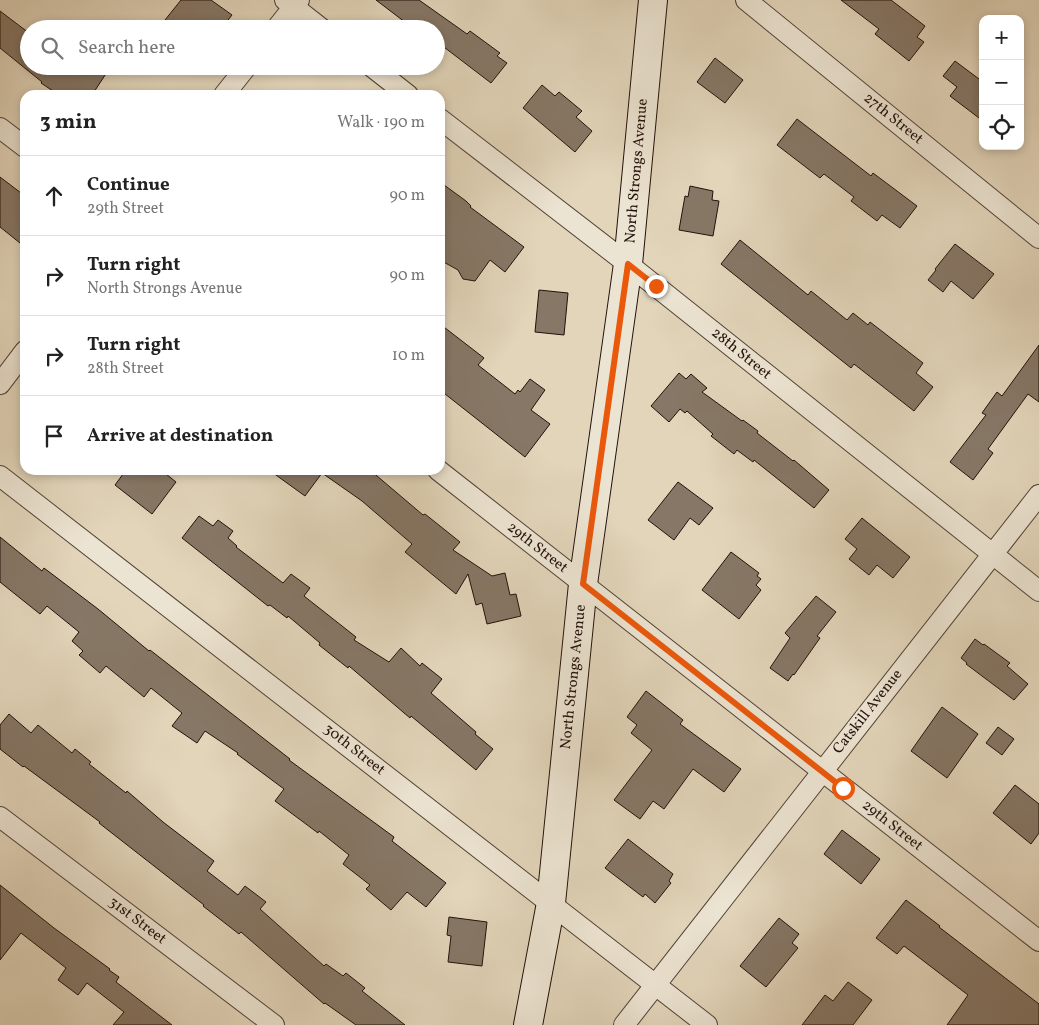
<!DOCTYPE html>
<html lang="en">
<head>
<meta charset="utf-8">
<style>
	body { margin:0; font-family:Vollkorn,serif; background:#f6f6f6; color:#222 }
	.controls { position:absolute; right:15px; top:15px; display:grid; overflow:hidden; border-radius:10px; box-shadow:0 2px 8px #0003 }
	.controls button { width:45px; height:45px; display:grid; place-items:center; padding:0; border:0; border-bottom:1px solid #e0e0e0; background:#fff; color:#222; font:25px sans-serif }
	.stop { position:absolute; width:15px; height:15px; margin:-11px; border:4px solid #ea580c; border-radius:50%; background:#fff }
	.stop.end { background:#ea580c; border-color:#fff; box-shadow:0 1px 5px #0008 }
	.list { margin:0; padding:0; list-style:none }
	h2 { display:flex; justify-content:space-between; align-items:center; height:65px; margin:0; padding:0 20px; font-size:21px }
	h2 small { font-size:16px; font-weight:400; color:#767676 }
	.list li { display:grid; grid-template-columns:32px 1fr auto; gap:15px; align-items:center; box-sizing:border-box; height:80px; padding:0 20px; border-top:1px solid #e0e0e0 }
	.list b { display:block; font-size:19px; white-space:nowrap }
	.list p { margin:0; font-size:16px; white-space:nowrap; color:#767676 }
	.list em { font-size:16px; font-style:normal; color:#767676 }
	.icon { flex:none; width:28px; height:28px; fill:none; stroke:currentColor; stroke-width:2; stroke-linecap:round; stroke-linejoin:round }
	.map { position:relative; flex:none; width:1039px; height:1025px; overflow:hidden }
	.search { position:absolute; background:#fff; box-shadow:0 2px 8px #0003; left:20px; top:20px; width:425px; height:55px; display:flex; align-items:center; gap:12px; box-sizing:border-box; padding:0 18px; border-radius:28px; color:#767676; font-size:19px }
	.panel { position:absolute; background:#fff; box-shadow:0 2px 8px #0003; left:20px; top:90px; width:425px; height:385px; border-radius:15px }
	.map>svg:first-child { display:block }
	.building { fill:#867766; stroke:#22110b }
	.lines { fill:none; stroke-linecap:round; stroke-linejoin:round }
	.street-casing { stroke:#524237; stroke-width:22 }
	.secondary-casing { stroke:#22110b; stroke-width:30 }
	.street { stroke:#ece4d2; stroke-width:20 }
	.secondary { stroke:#ece4d2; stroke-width:28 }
	.route { stroke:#ea580c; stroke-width:6 }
	.labels { text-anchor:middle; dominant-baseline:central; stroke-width:4; stroke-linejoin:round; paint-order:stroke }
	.street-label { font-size:15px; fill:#22110b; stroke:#ece4d2 }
</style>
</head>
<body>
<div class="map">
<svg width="1039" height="1025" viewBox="0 0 1039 1025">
	<rect width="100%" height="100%" fill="#e2d5ba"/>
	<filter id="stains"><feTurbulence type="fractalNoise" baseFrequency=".004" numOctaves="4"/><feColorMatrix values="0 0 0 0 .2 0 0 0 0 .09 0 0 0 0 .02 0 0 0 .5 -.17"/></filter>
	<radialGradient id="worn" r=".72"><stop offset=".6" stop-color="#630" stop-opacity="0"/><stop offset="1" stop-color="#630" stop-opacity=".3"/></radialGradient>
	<g class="building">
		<path d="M181 0H211L232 15 221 29H176L165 20Z"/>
		<path d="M376 0H419L467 34 470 31 500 53 497 56 507 63 491 83 436 41V29H414Z"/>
		<path d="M841 0H891L925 26 917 37 924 42 909 61 875 34 879 29Z"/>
		<path d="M0 11 29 33V66H111L92 95H59L41 83 42 82 0 48Z"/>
		<path d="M715 58 743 80 725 103 697 82Z"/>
		<path d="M955 61 983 82V121L950 96 957 87 943 76Z"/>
		<path d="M542 85 555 96 559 92 582 111 576 117 592 131 575 152 523 108Z"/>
		<path d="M797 119 871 176 873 173 917 206 900 228 882 215 877 221 851 201 854 197 824 174 820 178 777 145Z"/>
		<path d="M0 177 25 196V247L0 227Z"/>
		<path d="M440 182 466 201 471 206 470 207 524 247 505 272 490 260 475 281 463 279 458 270 440 260Z"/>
		<path d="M690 186 713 191 712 200 719 201 713 236 679 230 685 196 688 197Z"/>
		<path d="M740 240 808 295 811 291 847 320 853 313 868 325 870 322 923 363 916 373 933 387 914 411 854 364 851 368 721 264Z"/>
		<path d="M955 244 994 274 973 299 951 281 943 292 928 280 936 270 935 269Z"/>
		<path d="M539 290 568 293 564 335 535 332Z"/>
		<path d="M440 324 484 358 478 365 515 394 518 390 520 392 530 379 545 390 531 410 550 424 525 457 440 390Z"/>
		<path d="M1039 345V402L1028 394 988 449 993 453 973 480 950 462 986 415 982 413 997 392 1002 396Z"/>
		<path d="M679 373 686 379 691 374 707 388 702 392 742 421 743 420 758 431 757 433 793 461 794 460 829 490 814 508 754 460 753 462 737 450 734 454 711 436 713 434 687 411 685 413 680 409 669 422 651 406Z"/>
		<path d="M126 470H161L176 482 152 514 115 485Z"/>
		<path d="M269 470H370L423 515 425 514 460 542 453 550 492 576 505 573 510 595 516 594 521 616 487 624 482 603 476 605 468 574 456 594 405 552 412 544 362 501 322 473 305 496Z"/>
		<path d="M678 482 713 508 699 525 690 518 674 540 648 520Z"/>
		<path d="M199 516 213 526 218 520 233 531 228 538 237 546 236 547 283 583 291 574 310 588 304 596 356 637 354 640 389 662 401 648 420 666 422 663 442 679 431 693 476 732 475 734 493 749 476 770 411 716 410 718 349 666 348 668 319 645 320 643 288 616 287 618 270 605 268 606 182 538Z"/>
		<path d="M862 518 910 557 893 578 877 565 869 575 849 559 857 549 845 539Z"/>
		<path d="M0 537 42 571 44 568 98 609 149 651 150 650 290 759 289 760 394 837 392 841 446 883 426 907 407 892 391 910 366 889 370 885 343 864 349 855 319 831 318 833 275 801 284 789 237 754 238 753 205 731 197 743 172 726 182 713 151 688 144 697 106 666 100 673 79 655 83 651 72 641 79 632 47 606 40 614 0 582Z"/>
		<path d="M731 552 759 573 757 576 761 579 756 585 761 590 739 619 702 590Z"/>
		<path d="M816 596 836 612 817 636 820 638 794 675 793 674 788 681 770 668 790 638 785 633Z"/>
		<path d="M975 639 983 645 984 644 1010 663 1007 666 1028 684 1014 700 966 664 967 663 961 658Z"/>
		<path d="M646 691 683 720 680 724 741 769 724 792 693 769 664 809 653 801 640 819 614 800 652 750 631 733 637 725 627 717Z"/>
		<path d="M942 707 978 734 947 778 911 751Z"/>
		<path d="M9 714 31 733 38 725 72 753 75 749 91 762 89 764 126 793 127 791 163 822 214 861 207 871 238 895 245 886 266 902 260 909 324 966 326 964 343 976 346 973 365 988 362 991 405 1025H356L325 1003 324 1004 241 932 239 934 203 906 204 905 99 823 100 822 24 766 23 767 0 749V725Z"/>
		<path d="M998 727 1014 739 1002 755 986 743Z"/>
		<path d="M1015 785 1039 804V833L1031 844 993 813Z"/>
		<path d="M842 830 880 859 861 884 824 854Z"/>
		<path d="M628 839 673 874 669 881 671 883 655 903 645 894 643 897 605 868Z"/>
		<path d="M0 885 54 928 110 969 109 970 119 977 116 982 172 1025H113L124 1012 87 983 78 995 58 980 66 968 21 933 0 960Z"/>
		<path d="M906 900 940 926 939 927 1039 1004V1025H947L968 995 904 946 897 954 876 938Z"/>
		<path d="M449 917 487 922 482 966 448 962 451 936 447 935Z"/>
		<path d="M779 918 799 934 792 943 798 948 766 987 740 966Z"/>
		<path d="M848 982 872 1000 853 1025H802L825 995 833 1001Z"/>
	</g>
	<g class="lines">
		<g class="street-casing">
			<g id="street">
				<path d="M285 0 322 29"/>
				<path d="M746 0 1039 238"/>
				<path d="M276 29 299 0"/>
				<path d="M371 66 408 95"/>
				<path d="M224 95 247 66"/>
				<path d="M440 119 628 264 1039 591"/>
				<path d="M0 128 25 147"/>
				<path d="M0 384 25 351"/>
				<path d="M438 470 1039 941"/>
				<path d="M0 476 707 1025"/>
				<path d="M0 817 274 1025"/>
				<path d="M624 1025 1039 495"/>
			</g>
		</g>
		<g class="secondary-casing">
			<path id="secondary" d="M528 1025 551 903 583 584 628 264 653 0"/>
		</g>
		<use href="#street" class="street"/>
		<use href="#secondary" class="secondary"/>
	</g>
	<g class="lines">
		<path class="route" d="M656 286 628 264 583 584 843 788"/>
	</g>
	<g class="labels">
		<g class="street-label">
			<text transform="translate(893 119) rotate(39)">27th Street</text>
			<text transform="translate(637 171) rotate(-85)">North Strongs Avenue</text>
			<text transform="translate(741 354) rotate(39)">28th Street</text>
			<text transform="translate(537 548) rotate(38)">29th Street</text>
			<text transform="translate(574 677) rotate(-84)">North Strongs Avenue</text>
			<text transform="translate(868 712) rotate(-52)">Catskill Avenue</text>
			<text transform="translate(354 750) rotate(38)">30th Street</text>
			<text transform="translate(892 826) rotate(38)">29th Street</text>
			<text transform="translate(137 921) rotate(37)">31st Street</text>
		</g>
	</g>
	<rect width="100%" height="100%" filter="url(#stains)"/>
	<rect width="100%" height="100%" fill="url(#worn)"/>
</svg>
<div class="controls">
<button>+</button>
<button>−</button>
<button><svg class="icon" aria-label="locate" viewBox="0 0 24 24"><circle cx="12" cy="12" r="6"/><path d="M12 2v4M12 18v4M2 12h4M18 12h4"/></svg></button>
</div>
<div class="stop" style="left:843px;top:788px"></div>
<div class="stop end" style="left:656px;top:286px"></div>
<div class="search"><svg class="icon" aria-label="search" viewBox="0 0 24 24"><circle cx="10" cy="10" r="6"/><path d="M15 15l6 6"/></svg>Search here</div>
<section class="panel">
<h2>3 min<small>Walk · 190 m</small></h2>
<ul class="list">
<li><svg class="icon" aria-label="ahead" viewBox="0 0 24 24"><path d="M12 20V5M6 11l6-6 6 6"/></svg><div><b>Continue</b><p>29th Street</p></div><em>90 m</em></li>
<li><svg class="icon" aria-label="right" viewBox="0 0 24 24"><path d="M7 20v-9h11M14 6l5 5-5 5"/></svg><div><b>Turn right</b><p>North Strongs Avenue</p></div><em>90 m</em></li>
<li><svg class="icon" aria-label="right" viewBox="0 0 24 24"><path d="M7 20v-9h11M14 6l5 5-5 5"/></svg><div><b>Turn right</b><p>28th Street</p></div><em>10 m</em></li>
<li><svg class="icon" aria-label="arrive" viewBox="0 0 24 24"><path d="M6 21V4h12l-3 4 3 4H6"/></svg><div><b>Arrive at destination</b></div></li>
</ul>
</section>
</div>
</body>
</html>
